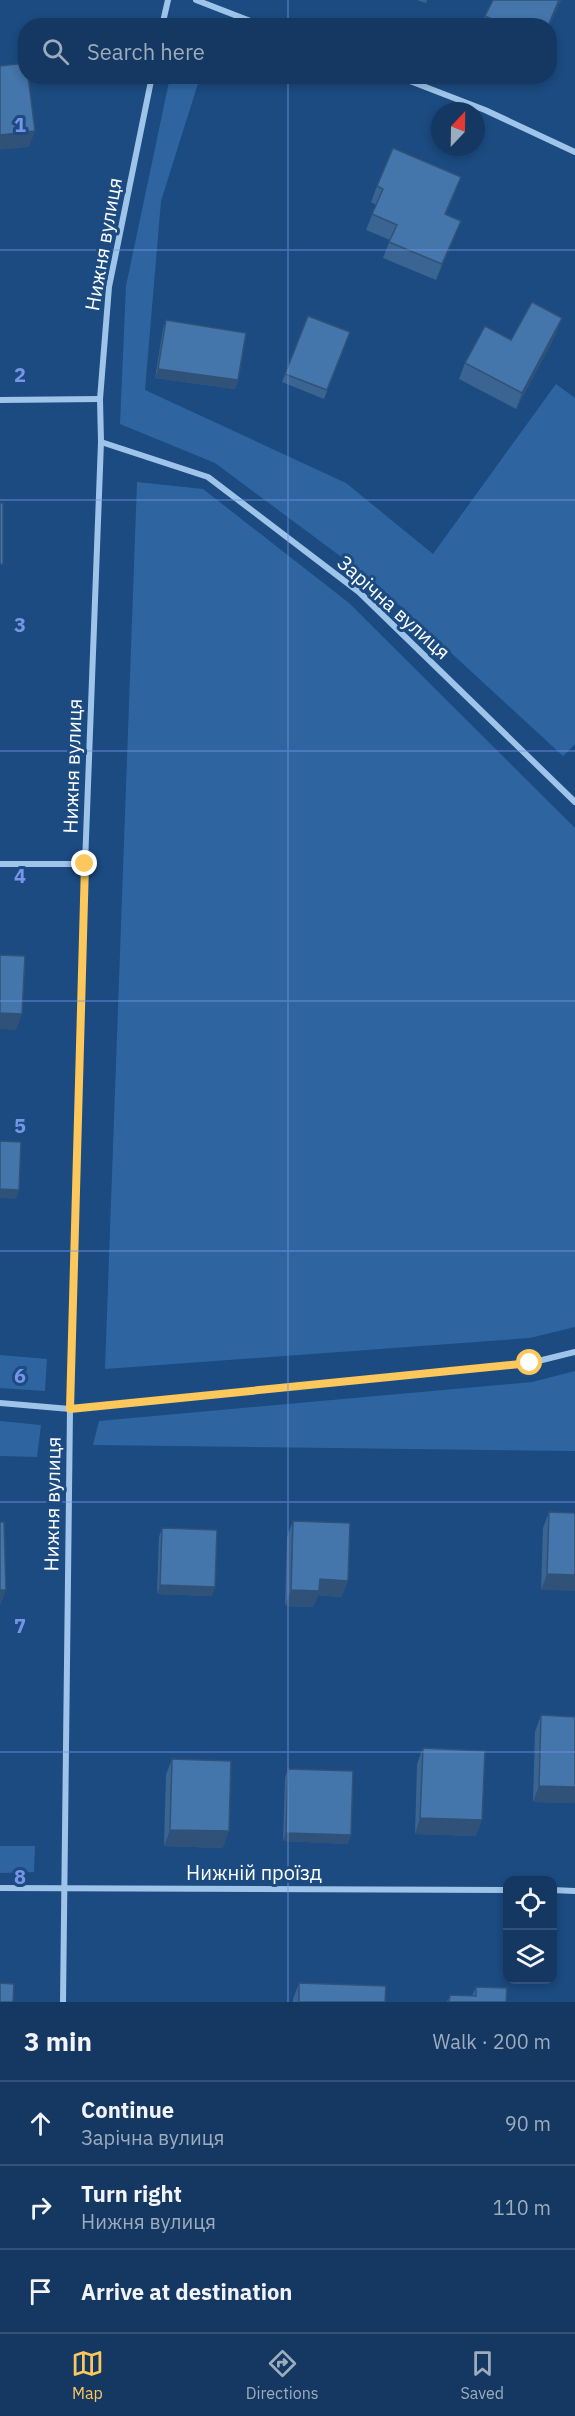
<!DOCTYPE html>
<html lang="en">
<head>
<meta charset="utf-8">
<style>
	body { margin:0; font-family:"IBM Plex Sans",sans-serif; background:#1d3f67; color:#f1f3f6 }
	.controls { position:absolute; right:18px; bottom:18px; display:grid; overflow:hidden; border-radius:12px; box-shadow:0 3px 9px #0003 }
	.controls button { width:54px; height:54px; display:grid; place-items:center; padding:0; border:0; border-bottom:2px solid #335276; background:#143861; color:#f1f3f6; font:30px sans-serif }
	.compass { position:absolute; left:431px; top:102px; width:54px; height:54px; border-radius:50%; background:#143861; box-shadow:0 3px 9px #0003; rotate:22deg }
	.stop { position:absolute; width:18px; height:18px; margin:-14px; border:4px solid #fcc85c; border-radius:50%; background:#fff }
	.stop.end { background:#fcc85c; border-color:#fff; box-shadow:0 2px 6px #0008 }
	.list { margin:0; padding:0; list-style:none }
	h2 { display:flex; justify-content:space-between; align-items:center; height:78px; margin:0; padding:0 24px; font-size:26px }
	h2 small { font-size:20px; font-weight:400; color:#9dacbd }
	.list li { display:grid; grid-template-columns:39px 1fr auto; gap:18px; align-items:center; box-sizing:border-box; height:84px; padding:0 24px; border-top:2px solid #335276 }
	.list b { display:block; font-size:22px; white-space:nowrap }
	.list p { margin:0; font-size:20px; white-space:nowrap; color:#9dacbd }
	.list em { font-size:20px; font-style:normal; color:#9dacbd }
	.icon { flex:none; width:33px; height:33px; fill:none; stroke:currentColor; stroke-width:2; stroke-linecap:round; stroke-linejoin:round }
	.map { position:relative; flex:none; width:575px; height:2002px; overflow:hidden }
	.search { position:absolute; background:#143861; box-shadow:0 3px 9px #0003; left:18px; right:18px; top:18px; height:66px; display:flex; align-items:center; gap:15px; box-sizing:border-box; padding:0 21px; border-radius:24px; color:#9dacbd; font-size:22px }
	.sheet { height:330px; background:#143861 }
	nav { display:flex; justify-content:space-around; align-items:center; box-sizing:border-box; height:84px; border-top:2px solid #335276; background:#143861; font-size:16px; color:#9dacbd }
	nav a { display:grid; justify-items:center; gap:3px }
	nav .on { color:#fcc85c }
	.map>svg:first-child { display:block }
	.green { fill:#2e65a0 }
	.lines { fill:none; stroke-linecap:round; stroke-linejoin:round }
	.minor { stroke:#9fc4ea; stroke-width:6 }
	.wall { fill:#3a6593 }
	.shaded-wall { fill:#305278 }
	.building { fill:#4475ab; stroke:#305278; stroke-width:1.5 }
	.route { stroke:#fcc85c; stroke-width:8 }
	.grid { fill:none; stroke:#7795e8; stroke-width:1.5; stroke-opacity:0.55 }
	.labels { text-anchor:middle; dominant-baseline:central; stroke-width:6; stroke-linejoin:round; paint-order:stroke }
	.street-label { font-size:20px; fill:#fff; stroke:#1b4b81 }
	.grid-label { font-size:20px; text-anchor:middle; font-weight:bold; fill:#7795e8; stroke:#1b4b81; stroke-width:6; stroke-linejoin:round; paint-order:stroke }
</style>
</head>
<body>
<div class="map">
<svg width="575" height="2002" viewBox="0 0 575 2002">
	<rect width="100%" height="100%" fill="#1b4b81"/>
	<g class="green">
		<path d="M170 77H200L161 201 145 390 346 483 433 554 556 384 575 398V744L563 756 371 579 215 463 120 424 126 286Z"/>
		<path d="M137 482 203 489 349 603 575 828V1327L530 1338 105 1369Z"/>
		<path d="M0 1355 47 1359 45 1391 0 1388Z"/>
		<path d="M575 1371V1451L93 1445 99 1421 532 1382Z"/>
		<path d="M0 1421 41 1425 37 1457 0 1456Z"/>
		<path d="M0 1846H35L34 1872 0 1873Z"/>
	</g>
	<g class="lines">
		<g class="minor">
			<path d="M196 0 263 26"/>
			<path d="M162 26 168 0"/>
			<path d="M397 76 485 110 575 152"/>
			<path d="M0 400 100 399"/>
			<path d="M101 442 208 477 359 592 575 802"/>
			<path d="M0 864H85"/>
			<path d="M0 1403 70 1409 530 1363 575 1352"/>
			<path d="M0 1888 508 1890"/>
			<path d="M552 1890 575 1891"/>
			<path d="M63 2002 70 1409 85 864 101 442 100 399 109 287 152 76"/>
		</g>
	</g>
	<g class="wall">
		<path d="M417 0H427L426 3Z"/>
		<path d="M561 0 549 26H482L485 16Z"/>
		<path d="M377 186 455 193 446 214 461 221 436 280 383 258 390 240 366 230 376 205 371 202Z"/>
		<path d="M308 316 350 332 324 399 282 382Z"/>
		<path d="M166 320 238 380 235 389 155 378 163 329Z"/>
		<path d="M556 334 516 409 459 379 465 363 511 340Z"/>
		<path d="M549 1512 575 1513 541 1590 543 1528Z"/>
		<path d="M293 1521 342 1597 318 1595 313 1607 285 1606 287 1537Z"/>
		<path d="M162 1528 212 1596 157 1594 159 1537Z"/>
		<path d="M541 1715 575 1717V1803L533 1802 535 1732Z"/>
		<path d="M423 1748 476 1836 415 1834 417 1764Z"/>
		<path d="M172 1759 223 1848 164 1846 166 1775Z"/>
		<path d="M288 1769 348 1844 283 1841 285 1778Z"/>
		<path d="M299 1983 385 2002H293V1999Z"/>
		<path d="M476 1987 506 2002H447L450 1995 472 1996Z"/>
	</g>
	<g class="shaded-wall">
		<path d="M559 0H561L549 26H548Z"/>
		<path d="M35 131 29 147 0 150V135Z"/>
		<path d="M461 177 455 193 439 230 445 214Z"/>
		<path d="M461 221 455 237 436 280 442 264Z"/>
		<path d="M562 318 556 334 516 409 522 393Z"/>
		<path d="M158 369 238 380 235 389 155 378Z"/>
		<path d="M0 1013 22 1014 16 1030 0 1029Z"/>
		<path d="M0 1189 19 1190 16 1199 0 1198Z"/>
		<path d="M547 1574 575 1575V1591L541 1590Z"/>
		<path d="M320 1579 348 1581 342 1597 318 1595 313 1607 285 1606 291 1590Z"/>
		<path d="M160 1585 215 1587 212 1596 157 1594Z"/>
		<path d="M0 1590H6L0 1606Z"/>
		<path d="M539 1786 575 1787V1803L533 1802Z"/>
		<path d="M420 1818 482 1820 476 1836 415 1834Z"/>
		<path d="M170 1830 229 1831 223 1848 164 1846Z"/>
		<path d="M286 1833 351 1835 348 1844 283 1841Z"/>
	</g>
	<g class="building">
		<path d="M493 0H559L548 26H507L485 16Z"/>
		<path d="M26 63V76H28L35 131 0 135V66Z"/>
		<path d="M393 148 461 177 445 214 461 221 442 264 389 242 397 225 372 214 383 189 377 186Z"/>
		<path d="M532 302 562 318 522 393 465 363 485 326 511 340Z"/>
		<path d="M308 316 350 332 327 390 285 374Z"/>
		<path d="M166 320 246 333 238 380 158 369Z"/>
		<rect x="0" y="503" width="3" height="61"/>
		<path d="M0 955 25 956 22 1014 0 1013Z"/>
		<path d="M0 1141 21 1142 19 1190 0 1189Z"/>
		<path d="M549 1512 575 1513V1575L547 1574Z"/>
		<path d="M293 1521 350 1523 348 1581 320 1579 319 1591 291 1590Z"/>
		<path d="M0 1522H4L6 1590H0Z"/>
		<path d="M162 1528 217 1530 215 1587 160 1585Z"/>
		<path d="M541 1715 575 1717V1787L539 1786Z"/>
		<path d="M423 1748 485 1751 482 1820 420 1818Z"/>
		<path d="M172 1759 231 1761 229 1831 170 1830Z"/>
		<path d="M288 1769 353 1771 351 1835 286 1833Z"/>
		<path d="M0 1983 14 1984 13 2002H0Z"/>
		<path d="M299 1983 386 1986 385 2002H299Z"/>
		<path d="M476 1987 507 1988 506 2002H449L450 1995 476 1996Z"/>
	</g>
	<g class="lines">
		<path class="route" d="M85 864 70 1409 530 1363"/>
	</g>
	<path class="grid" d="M288 0V26M288 76V2002M0 250H575M0 500H575M0 751H575M0 1001H575M0 1251H575M0 1502H575M0 1752H575"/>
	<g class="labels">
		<g class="street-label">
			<text transform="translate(103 244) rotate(-80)">Нижня вулиця</text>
			<text transform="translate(394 607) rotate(42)">Зарічна вулиця</text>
			<text transform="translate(72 766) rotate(-88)">Нижня вулиця</text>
			<text transform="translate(52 1504) rotate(-89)">Нижня вулиця</text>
			<text x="254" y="1872">Нижній проїзд</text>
		</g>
	</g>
	<g class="grid-label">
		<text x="20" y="132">1</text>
		<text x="20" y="382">2</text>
		<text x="20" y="632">3</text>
		<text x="20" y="883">4</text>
		<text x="20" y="1133">5</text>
		<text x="20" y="1383">6</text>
		<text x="20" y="1633">7</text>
		<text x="20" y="1884">8</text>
	</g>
</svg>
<div class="controls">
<button><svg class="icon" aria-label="locate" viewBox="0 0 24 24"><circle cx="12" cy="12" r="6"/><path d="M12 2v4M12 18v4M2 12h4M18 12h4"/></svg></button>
<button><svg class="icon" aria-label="layers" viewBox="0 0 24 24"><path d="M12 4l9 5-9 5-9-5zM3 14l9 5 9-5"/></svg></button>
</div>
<svg class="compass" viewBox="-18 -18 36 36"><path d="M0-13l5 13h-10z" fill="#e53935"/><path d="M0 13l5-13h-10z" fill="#9dacbd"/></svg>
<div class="stop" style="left:530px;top:1363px"></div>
<div class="stop end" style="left:85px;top:864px"></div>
<div class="search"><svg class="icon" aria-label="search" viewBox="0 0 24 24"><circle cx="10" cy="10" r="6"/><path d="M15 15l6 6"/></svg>Search here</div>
</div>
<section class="sheet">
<h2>3 min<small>Walk · 200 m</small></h2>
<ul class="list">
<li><svg class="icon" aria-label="ahead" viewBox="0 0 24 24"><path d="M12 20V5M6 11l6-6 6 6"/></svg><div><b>Continue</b><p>Зарічна вулиця</p></div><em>90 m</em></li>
<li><svg class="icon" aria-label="right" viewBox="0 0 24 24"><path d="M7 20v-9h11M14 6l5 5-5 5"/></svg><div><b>Turn right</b><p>Нижня вулиця</p></div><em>110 m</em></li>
<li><svg class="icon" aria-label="arrive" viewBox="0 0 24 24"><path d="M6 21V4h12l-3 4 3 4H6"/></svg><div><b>Arrive at destination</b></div></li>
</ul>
</section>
<nav>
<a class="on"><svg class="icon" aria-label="map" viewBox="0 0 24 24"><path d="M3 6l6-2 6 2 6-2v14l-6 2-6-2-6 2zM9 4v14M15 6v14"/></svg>Map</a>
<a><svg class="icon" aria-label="directions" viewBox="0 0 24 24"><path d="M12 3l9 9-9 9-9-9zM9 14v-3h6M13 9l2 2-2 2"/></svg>Directions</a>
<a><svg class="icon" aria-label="saved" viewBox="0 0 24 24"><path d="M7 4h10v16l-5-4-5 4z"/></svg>Saved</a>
</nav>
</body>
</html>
